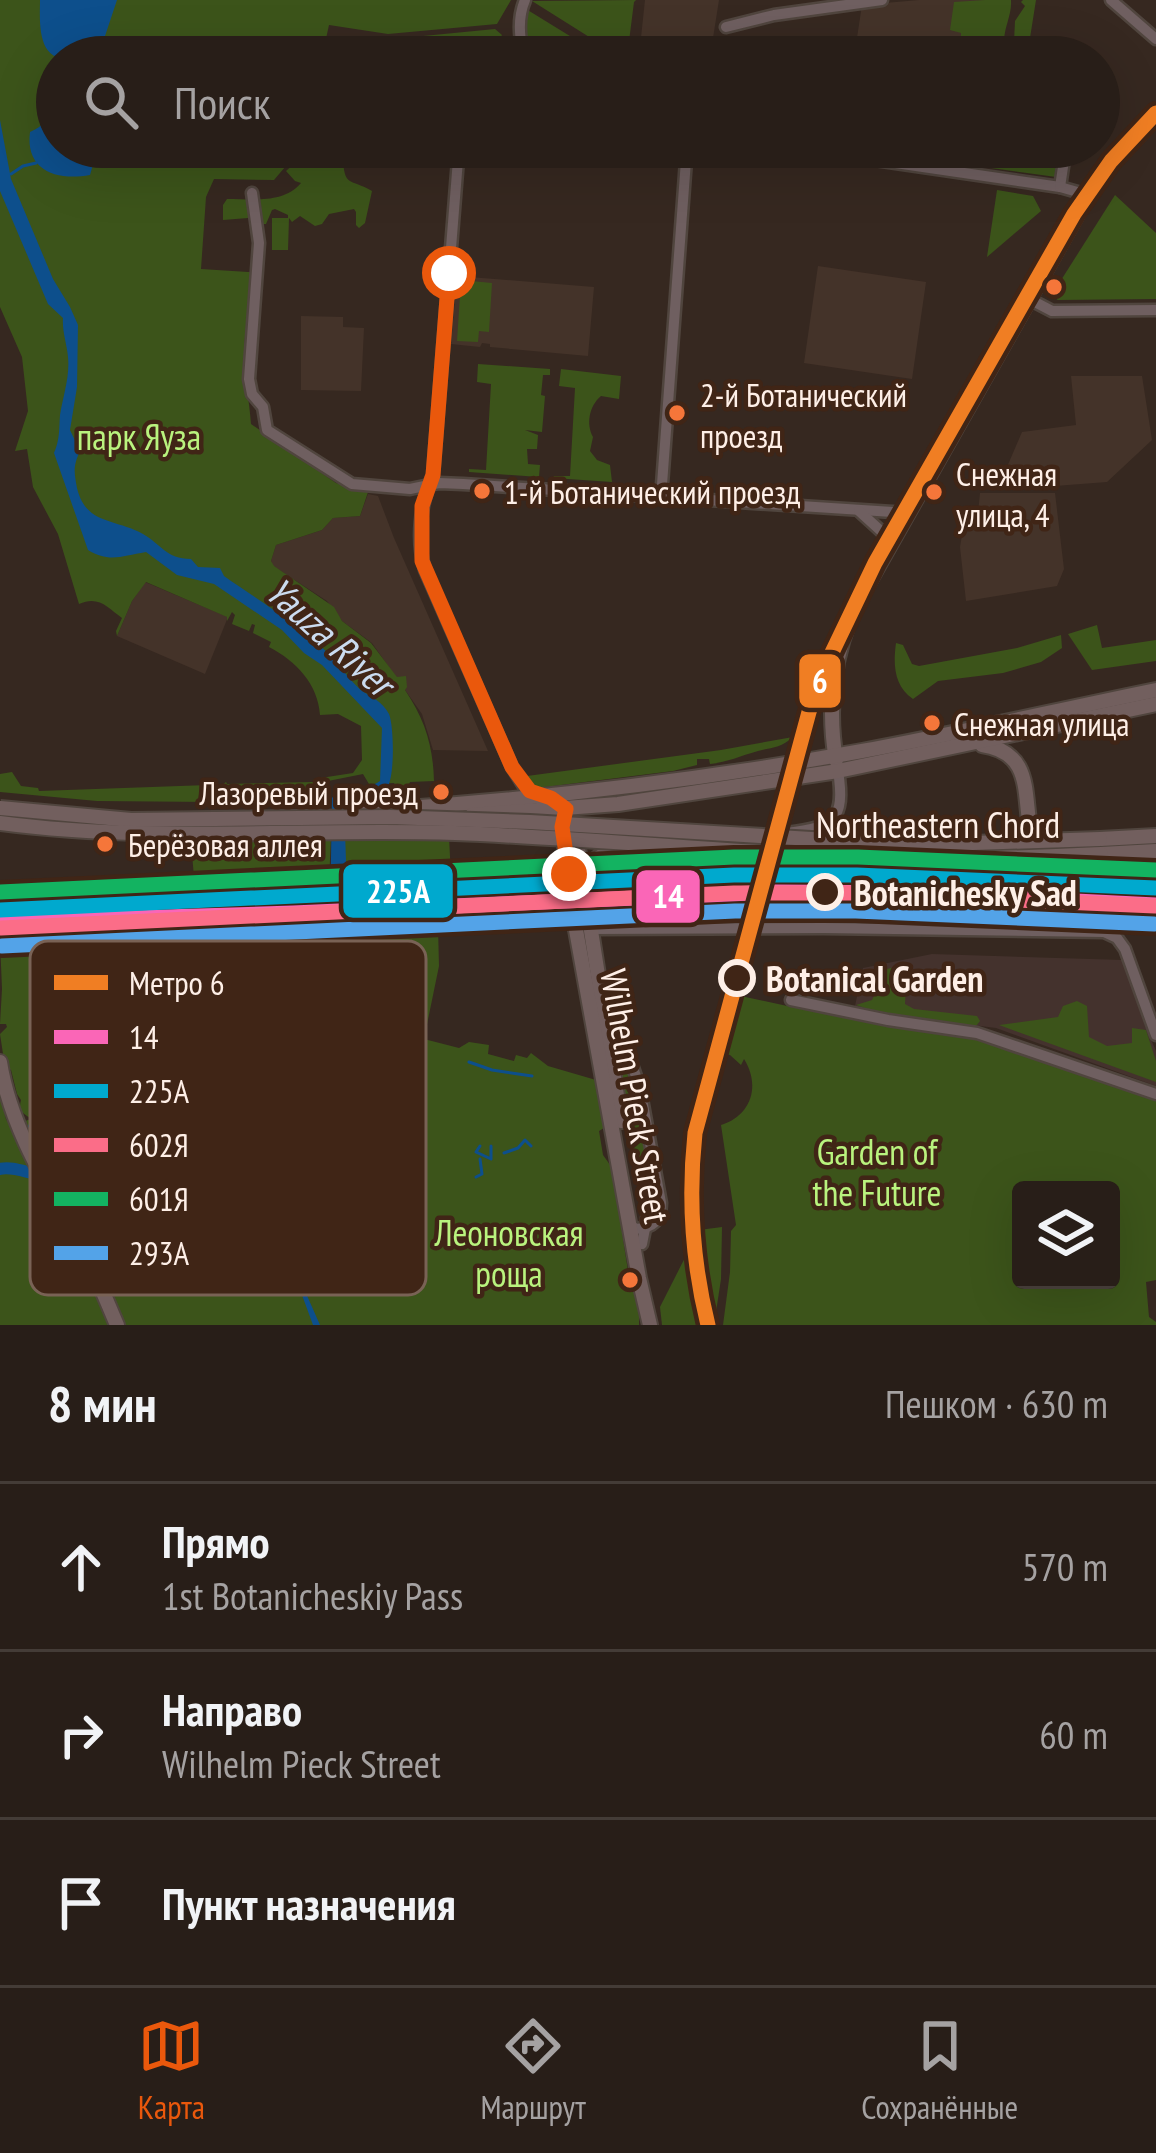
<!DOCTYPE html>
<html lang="ru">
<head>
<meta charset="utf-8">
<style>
	body { margin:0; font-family:"PT Sans Narrow",sans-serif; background:#302721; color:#f1f3f6 }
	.controls { position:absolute; right:36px; bottom:36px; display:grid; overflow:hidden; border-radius:12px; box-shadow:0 12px 48px #0002 }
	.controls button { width:108px; height:108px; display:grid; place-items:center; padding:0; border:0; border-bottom:3px solid #443c37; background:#281e18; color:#f1f3f6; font:60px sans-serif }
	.stop { position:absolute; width:36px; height:36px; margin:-27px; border:9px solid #ea580c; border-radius:50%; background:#fff }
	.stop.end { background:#ea580c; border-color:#fff; box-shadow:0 3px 12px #0008 }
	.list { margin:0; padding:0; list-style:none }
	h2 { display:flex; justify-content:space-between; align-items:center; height:156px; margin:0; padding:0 48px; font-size:51px }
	h2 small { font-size:39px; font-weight:400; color:#a5a2a2 }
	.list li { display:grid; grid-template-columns:78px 1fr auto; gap:36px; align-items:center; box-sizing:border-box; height:168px; padding:0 48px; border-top:3px solid #443c37 }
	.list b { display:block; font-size:45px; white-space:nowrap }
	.list p { margin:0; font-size:39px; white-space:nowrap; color:#a5a2a2 }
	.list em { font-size:39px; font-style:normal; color:#a5a2a2 }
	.icon { flex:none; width:66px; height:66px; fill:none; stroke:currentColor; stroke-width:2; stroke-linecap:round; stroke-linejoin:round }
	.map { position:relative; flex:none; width:1156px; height:1325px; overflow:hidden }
	.search { position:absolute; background:#281e18; box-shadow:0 12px 48px #0002; left:36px; right:36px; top:36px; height:132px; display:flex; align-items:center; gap:30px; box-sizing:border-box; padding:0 42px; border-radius:66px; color:#a5a2a2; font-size:45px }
	.sheet { height:660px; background:#281e18 }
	nav { display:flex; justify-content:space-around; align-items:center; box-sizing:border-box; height:168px; border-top:3px solid #443c37; background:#281e18; font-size:33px; color:#a5a2a2 }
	nav a { display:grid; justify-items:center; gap:6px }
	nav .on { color:#ea580c }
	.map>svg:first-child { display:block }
	.education { fill:#443329 }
	.medical { fill:#44322d }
	.green { fill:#3c541a; fill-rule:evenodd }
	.water { fill:#0d4f8c }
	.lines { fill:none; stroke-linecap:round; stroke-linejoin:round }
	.stream { stroke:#0d4f8c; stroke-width:3 }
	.river { stroke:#0d4f8c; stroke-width:12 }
	.minor-casing { stroke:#50453e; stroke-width:15 }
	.major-casing { stroke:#50453e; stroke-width:18 }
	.minor { stroke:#6f5f60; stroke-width:10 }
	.major { stroke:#725f5e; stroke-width:14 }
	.major-bridge-casing { stroke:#50453e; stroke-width:18; stroke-linecap:butt }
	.major-bridge { stroke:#725f5e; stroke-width:14 }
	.rail-1-casing { stroke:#402516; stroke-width:24 }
	.rail-2-casing { stroke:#402516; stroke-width:24 }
	.rail-3-casing { stroke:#402516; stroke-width:24 }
	.rail-4-casing { stroke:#402516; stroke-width:24 }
	.rail-5-casing { stroke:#402516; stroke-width:24 }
	.rail-1 { stroke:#fa66b7; stroke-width:15 }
	.rail-2 { stroke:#00a9ce; stroke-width:15 }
	.rail-3 { stroke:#fb6d88; stroke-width:15 }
	.rail-4 { stroke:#13b361; stroke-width:15 }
	.rail-5 { stroke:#53a3e8; stroke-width:15 }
	.metro-1-casing { stroke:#402516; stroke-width:24 }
	.metro-1 { stroke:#f07e23; stroke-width:15 }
	.route { stroke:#ea580c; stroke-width:15 }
	.bus-dot { fill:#f5763a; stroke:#402516; stroke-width:4.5 }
	.stop-dot { fill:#402516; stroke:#feefe7; stroke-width:6 }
	.labels { text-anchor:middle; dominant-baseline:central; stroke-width:9; stroke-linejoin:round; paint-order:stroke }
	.bus-label { font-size:33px; fill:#feefe7; stroke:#402516; text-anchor:start }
	.park-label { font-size:36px; fill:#b9f37e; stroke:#402516 }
	.street-label { font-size:36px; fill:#feefe7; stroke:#402516 }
	.stop-label { font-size:36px; font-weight:bold; fill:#feefe7; stroke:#402516; text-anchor:start }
	.water-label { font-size:39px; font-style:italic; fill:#cbdbef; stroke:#402516 }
	.key { fill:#402516; stroke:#796255; stroke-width:3 }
	.key-label { font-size:33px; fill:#feefe7 }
	.line-badge { stroke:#402516; stroke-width:4.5 }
	.badge-label { font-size:33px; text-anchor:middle; font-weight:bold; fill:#fff }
</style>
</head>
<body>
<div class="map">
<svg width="1156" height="1325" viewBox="0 0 1156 1325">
	<rect width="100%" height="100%" fill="#362820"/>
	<g class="education">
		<path d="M645 0H719L710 57H644L640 47Z"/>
		<path d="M919 0H1006L1000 47 951 41 948 57H854L862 5Z"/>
		<path d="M818 266 926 282 912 379 804 363Z"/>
		<path d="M457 276 594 287 588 356 490 347V344L482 343 480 347 451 344Z"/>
		<path d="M301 316 343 317V327L364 328 361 391 301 390Z"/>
		<path d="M1071 376H1142L1152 440 1107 482 1029 488 1001 481 1022 432 1076 425Z"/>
		<path d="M980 493H1055L1064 569 1057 586 966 601 960 547 966 511 978 513Z"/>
		<path d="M368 494 378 496 394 538 488 751 433 750 422 714 372 643 342 621 327 601 273 566 271 561 276 545 322 530 333 518 360 516Z"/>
		<path d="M145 582 228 617 205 674 117 636 132 601Z"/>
	</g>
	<path class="medical" d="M932 954 1123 960 1145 1026 1156 1051V1086L996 1028 887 1014 855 1006 863 968Z"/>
	<g class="green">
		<path d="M0 0H511L497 24 388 34 329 25 322 57H57V147H302L274 180 214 179 206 197 201 269 262 273C263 296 248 315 245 337 242 365 249 396 251 424L336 483 368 492 360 516 333 518 322 530 276 545 271 561 274 566 334 607 342 621 371 643 397 677 406 676 407 687 405 690C425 720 433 745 434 781L410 782 408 787 398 790 394 783 369 784 363 774 323 782 310 799 221 802 224 798 235 797V794H224L221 791V786L226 782 227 784 313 782 314 779 353 773 362 760 361 726 338 714 320 715C318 684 296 661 269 647L271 642 253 633 255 625 252 624 249 631 232 624 235 615 232 612 227 621V617L146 582 132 601 117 636 116 631 122 618C108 608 99 595 79 604L58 534 33 487 27 449 15 451 28 411 22 357 0 307Z"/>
		<path d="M636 0 634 2 627 57H621L532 1Z"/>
		<path d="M985 0H1011C1012 14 1005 25 1004 40L1014 42 1015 21 1025 6 1021 2 1023 0H1036L1027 57H991L992 51 983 40 961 39V33L950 30 954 2Z"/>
		<path d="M526 9 604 57H528L523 20Z"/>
		<path d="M495 29 502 35 491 54H477L475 49 459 50 458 57H412L413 37Z"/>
		<path d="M313 147 327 150 350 147 343 157C344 188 350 178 372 191L365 223 359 228 356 225V212L354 209 329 214 322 224 315 226 300 216 292 222 289 218 288 250H272V218H288V215L275 209 272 210 266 224H257L248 218 223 220V205L227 199C252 199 283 204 301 183L295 181 286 171Z"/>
		<path d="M841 147H1063L1056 177Z"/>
		<path d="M997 190 1033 196 1041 211 987 257Z"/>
		<path d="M1115 195 1156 233V299L1058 300 1051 296Z"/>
		<path d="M461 280 492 283 489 332 479 331 478 342 457 341Z"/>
		<path d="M478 364 550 369V375H543L541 395 545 396 542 432 525 430 538 435 537 449H527L528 464 540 465 539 477 469 472V469L486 470 491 384 477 382Z"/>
		<path d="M561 369 621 376 619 399 601 396C589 406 586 424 593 437L590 451 597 460 610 465 612 482 553 478 554 476H570L575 388 559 386Z"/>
		<path d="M1097 625 1102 648 1156 640V661L1092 670 1068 634Z"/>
		<path d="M1061 635 1062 648 1041 662 1003 673 938 681 913 699C894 686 893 665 896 643L903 645 912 664 919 666 1017 648Z"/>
		<path d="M793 737C781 748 773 747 758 751 740 756 728 762 710 764L709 759H697V765L673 771 537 788 528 782 527 776 721 750Z"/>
		<path d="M12 772 21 786 38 788 39 791 208 785 211 789 212 802 97 801 0 792V774Z"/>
		<path d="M344 836H381L394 841 420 837H449L451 876 366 880 359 884 344 881Z"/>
		<path d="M331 837 329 882 195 889 191 842 243 843 259 840 260 846H275L276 839Z"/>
		<path d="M312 918C332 922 357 916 371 924L368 927 370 930 438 927 439 966 424 1039 459 1048 469 1042 489 1045 488 1054 514 1061 516 1055 527 1058 531 1053 548 1066 596 1080 604 1128 599 1131 603 1155 613 1169 624 1222 621 1226 629 1277 639 1308V1325H125L76 1220 70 1217 54 1184 55 1181 49 1180 45 1168 48 1165 40 1161 41 1150 34 1136 29 1135 32 1131 23 1125 25 1121 31 1119 19 1110 21 1100 17 1094 11 1070 5 1067 0 1034 7 1027 6 1024H0L2 989 0 941 8 934Z"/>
		<path d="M909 963 912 978 906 985 905 1004 914 1009 977 1016 980 1021 976 1026 888 1016 856 1005 872 1000 887 969Z"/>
		<path d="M736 995 801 1009 968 1035 1156 1098V1280L1146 1282 1149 1317 1156 1322V1325H723L730 1272 731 1231 736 1225 721 1125C751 1116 761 1086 744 1059L741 1065 730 1055 718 1052 733 996ZM1021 1190H1111V1280H1021Z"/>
		<path d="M1077 1001 1087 1006 1089 1037 1107 1046 1132 1043V1028L1146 1030 1156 1061V1082L999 1025 1058 1017 1063 1006Z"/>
		<path d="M615 1037H618L637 1089 652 1182 644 1223Z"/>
		<path d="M0 1094 6 1119 42 1188 41 1195 52 1222 48 1229H40L64 1236 84 1267 93 1288 98 1291 113 1325H0Z"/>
		<path d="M722 1227 721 1279 714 1325H662L660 1307 699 1230Z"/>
	</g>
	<g class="water">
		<path d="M40 0H117L98 57C87 57 67 61 57 57 37 50 40 16 40 0Z"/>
		<path d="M57 75V147H98L90 175C57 181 25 171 30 132 60 120 44 96 57 75Z"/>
		<path d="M0 120 11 179 53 279 70 307 78 325 77 387 70 430 80 451C73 466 74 472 77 488 86 525 114 518 143 534 161 544 166 559 191 559L198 567 220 568 224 576C258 600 300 625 330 655 340 665 349 680 361 690 371 697 382 701 389 714 394 726 395 777 387 788 379 799 356 796 344 801L346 861 344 881 337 901 339 978 333 1000 328 1011 319 1018 307 1050 300 1055 287 1074 273 1086 262 1102 253 1099 242 1109 237 1120 232 1138 233 1175 260 1212 278 1230 320 1325H313L302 1295 276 1246 246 1203 226 1186C233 1158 217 1103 253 1090L256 1075 263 1070 274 1071C278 1066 280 1060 284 1054 293 1037 312 1023 317 1003 318 1000 317 997 318 994 323 976 332 964 322 946L328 933 330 917 332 798C344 783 366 792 380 781L382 728 322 665 304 653 282 630 214 584 177 575 146 552C122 556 109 563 88 550L54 453C60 439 59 429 60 415 63 396 70 377 68 357 67 344 62 332 63 318L48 304 0 191Z"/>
	</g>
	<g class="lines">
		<g class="stream">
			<path d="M11 174 23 166 36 163"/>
			<path d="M298 1009 310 1020"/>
			<path d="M469 1062 492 1070 532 1076"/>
			<path d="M480 1146 476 1152 491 1159V1146"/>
			<path d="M504 1153 518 1148 525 1140 531 1146"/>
			<path d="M476 1177 482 1174 480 1159"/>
		</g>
		<path class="river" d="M0 1169C21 1164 45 1186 63 1168 60 1151 42 1143 34 1128L38 1116 49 1115"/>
		<g class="minor-casing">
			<g id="minor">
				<path d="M1111 0 1156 39"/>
				<path d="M726 27 774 15 882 0"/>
				<path d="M523 57C520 37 517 19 525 0"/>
				<path d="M459 147 433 475C420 505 416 539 425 570L512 767 525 788 537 795"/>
				<path d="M786 147 1060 187 1088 195"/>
				<path d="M1060 187 1066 147"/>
				<path d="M252 193 259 243 249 379 252 394 263 407 267 430 352 484 410 489 439 483 463 484 908 513"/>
				<path d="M1031 300 1052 311 1156 310"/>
				<path d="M661 498 687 147"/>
				<path d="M859 511 892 541"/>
				<path d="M787 833C833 827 846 821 838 771"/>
				<path d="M697 844 739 839"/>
				<path d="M584 875C596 843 620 852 649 849"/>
				<path d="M590 929 824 928 1104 932 1117 938 1125 949 1156 1035"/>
				<path d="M604 983 640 1088 661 1203C661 1221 653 1228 635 1229L630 1224"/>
				<path d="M791 1000 888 1020 977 1033 1156 1094"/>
				<path d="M642 1244 654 1183"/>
			</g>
		</g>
		<g class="major-casing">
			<g id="major">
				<path d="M982 745C1050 755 1010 825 1046 862L1067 869 1156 862"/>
				<path d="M836 760C827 707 833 652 857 603L1088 195 1104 172 1156 117"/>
				<path d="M364 811C531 800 697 781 862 751 960 733 1058 710 1156 690"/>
				<path d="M472 815 618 804 838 771 1156 704"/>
				<path d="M340 826 408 823"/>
				<path d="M575 829 621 1121"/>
				<path d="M563 832 576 930 639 1278 650 1325"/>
				<path d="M1100 839 1156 836"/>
				<path d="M1101 854 1156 851"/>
				<path d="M0 1062C11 1132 54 1196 87 1257 98 1279 107 1302 117 1325"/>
			</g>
		</g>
		<use href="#minor" class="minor"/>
		<use href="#major" class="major"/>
		<g class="major-bridge-casing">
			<g id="major-bridge">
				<path d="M0 808 131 820 390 817 530 822 911 845 1100 839"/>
				<path d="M0 823C151 843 303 828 455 833 585 838 715 851 846 857 931 861 1016 858 1101 854"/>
			</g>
		</g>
		<use href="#major-bridge" class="major-bridge"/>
		<g class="rail-1-casing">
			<path id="rail-1" d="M0 922 293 913 774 892 919 893 1156 905"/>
		</g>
		<g class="rail-2-casing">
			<path id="rail-2" d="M0 910 734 875H857L1156 888"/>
		</g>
		<g class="rail-3-casing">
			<path id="rail-3" d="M1 928 734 893H857L1155 906"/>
		</g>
		<g class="rail-4-casing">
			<path id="rail-4" d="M0 892 734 857H858L1156 870"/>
		</g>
		<g class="rail-5-casing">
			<path id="rail-5" d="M2 946 735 911H856L1154 924"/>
		</g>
		<use href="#rail-1" class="rail-1"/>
		<use href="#rail-2" class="rail-2"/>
		<use href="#rail-3" class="rail-3"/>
		<use href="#rail-4" class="rail-4"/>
		<use href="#rail-5" class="rail-5"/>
		<g class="metro-1-casing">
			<path id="metro-1" d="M708 1325C692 1261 688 1199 695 1133L809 712 826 665 875 563 1074 214 1111 161 1156 113"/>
		</g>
		<use href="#metro-1" class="metro-1"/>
	</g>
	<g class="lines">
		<path class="route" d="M449 273 433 475 422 506V561L512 767 530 791 551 798 566 809 562 827 569 874"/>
	</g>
	<g class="bus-dot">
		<circle cx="1054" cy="287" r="10"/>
		<circle cx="677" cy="413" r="10"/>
		<circle cx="482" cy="491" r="10"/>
		<circle cx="934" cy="492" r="10"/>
		<circle cx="932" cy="723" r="10"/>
		<circle cx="441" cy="792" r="10"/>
		<circle cx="105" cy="844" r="10"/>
		<circle cx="630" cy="1280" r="10"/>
	</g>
	<g class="stop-dot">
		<circle cx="825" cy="892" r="16"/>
		<circle cx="737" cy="978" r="16"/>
	</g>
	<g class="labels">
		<g class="bus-label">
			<text x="700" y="394">2-й Ботанический<tspan x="700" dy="41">проезд</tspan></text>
			<text x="956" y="473">Снежная<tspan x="956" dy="41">улица, 4</tspan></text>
			<text x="504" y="491">1-й Ботанический проезд</text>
			<text x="954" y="723">Снежная улица</text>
			<text x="418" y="792" text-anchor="end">Лазоревый проезд</text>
			<text x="128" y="844">Берёзовая аллея</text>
		</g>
		<g class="park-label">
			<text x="139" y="436">парк Яуза</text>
			<text x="877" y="1151">Garden of<tspan x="877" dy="41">the Future</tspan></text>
			<text x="509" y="1232">Леоновская<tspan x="509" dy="41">роща</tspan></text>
		</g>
		<g class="street-label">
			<text x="938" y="824">Northeastern Chord</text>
			<text transform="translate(636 1096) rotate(80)">Wilhelm Pieck Street</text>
		</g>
		<g class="stop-label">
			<text x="854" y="892">Botanichesky Sad</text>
			<text x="766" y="978">Botanical Garden</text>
		</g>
		<g class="water-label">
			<text transform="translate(330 636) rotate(42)">Yauza River</text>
		</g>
	</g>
	<rect x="30" y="941" width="396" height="354" rx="18" class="key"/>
	<rect x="54" y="975" width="54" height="15" fill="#f07e23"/>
	<rect x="54" y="1030" width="54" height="14" fill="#fa66b7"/>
	<rect x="54" y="1084" width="54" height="14" fill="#00a9ce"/>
	<rect x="54" y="1138" width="54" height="14" fill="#fb6d88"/>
	<rect x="54" y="1192" width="54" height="14" fill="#13b361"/>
	<rect x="54" y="1246" width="54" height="14" fill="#53a3e8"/>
	<g class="key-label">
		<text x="129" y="995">Метро 6</text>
		<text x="129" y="1049">14</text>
		<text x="129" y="1103">225А</text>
		<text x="129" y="1157">602Я</text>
		<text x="129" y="1211">601Я</text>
		<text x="129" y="1265">293А</text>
	</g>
	<g class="line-badge">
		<rect x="797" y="652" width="46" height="58" rx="12" fill="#f07e23"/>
		<rect x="341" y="862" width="114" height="58" rx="12" fill="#00a9ce"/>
		<rect x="634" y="868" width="68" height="57" rx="12" fill="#fa66b7"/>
	</g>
	<g class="badge-label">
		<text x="820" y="693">6</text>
		<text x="398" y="903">225А</text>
		<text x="668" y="908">14</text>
	</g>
</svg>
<div class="controls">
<button><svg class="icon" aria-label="layers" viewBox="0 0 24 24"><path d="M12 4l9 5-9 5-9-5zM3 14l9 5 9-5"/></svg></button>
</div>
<div class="stop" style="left:449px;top:273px"></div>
<div class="stop end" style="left:569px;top:874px"></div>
<div class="search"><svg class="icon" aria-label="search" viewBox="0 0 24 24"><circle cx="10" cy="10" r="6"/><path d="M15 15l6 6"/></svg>Поиск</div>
</div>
<section class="sheet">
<h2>8 мин<small>Пешком · 630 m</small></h2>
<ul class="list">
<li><svg class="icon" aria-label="ahead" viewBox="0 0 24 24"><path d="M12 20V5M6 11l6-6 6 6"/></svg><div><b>Прямо</b><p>1st Botanicheskiy Pass</p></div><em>570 m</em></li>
<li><svg class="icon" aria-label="right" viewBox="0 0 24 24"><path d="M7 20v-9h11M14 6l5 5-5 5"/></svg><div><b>Направо</b><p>Wilhelm Pieck Street</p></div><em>60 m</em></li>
<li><svg class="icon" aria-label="arrive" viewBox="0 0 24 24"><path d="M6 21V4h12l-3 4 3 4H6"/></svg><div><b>Пункт назначения</b></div></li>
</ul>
</section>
<nav>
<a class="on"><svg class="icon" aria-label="map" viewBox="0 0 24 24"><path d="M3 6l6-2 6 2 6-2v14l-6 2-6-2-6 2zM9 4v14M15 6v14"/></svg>Карта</a>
<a><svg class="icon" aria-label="directions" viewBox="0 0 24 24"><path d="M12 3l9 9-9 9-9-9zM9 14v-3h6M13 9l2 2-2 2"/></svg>Маршрут</a>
<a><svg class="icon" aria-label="saved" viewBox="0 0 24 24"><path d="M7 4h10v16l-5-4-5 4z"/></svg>Сохранённые</a>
</nav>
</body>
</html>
